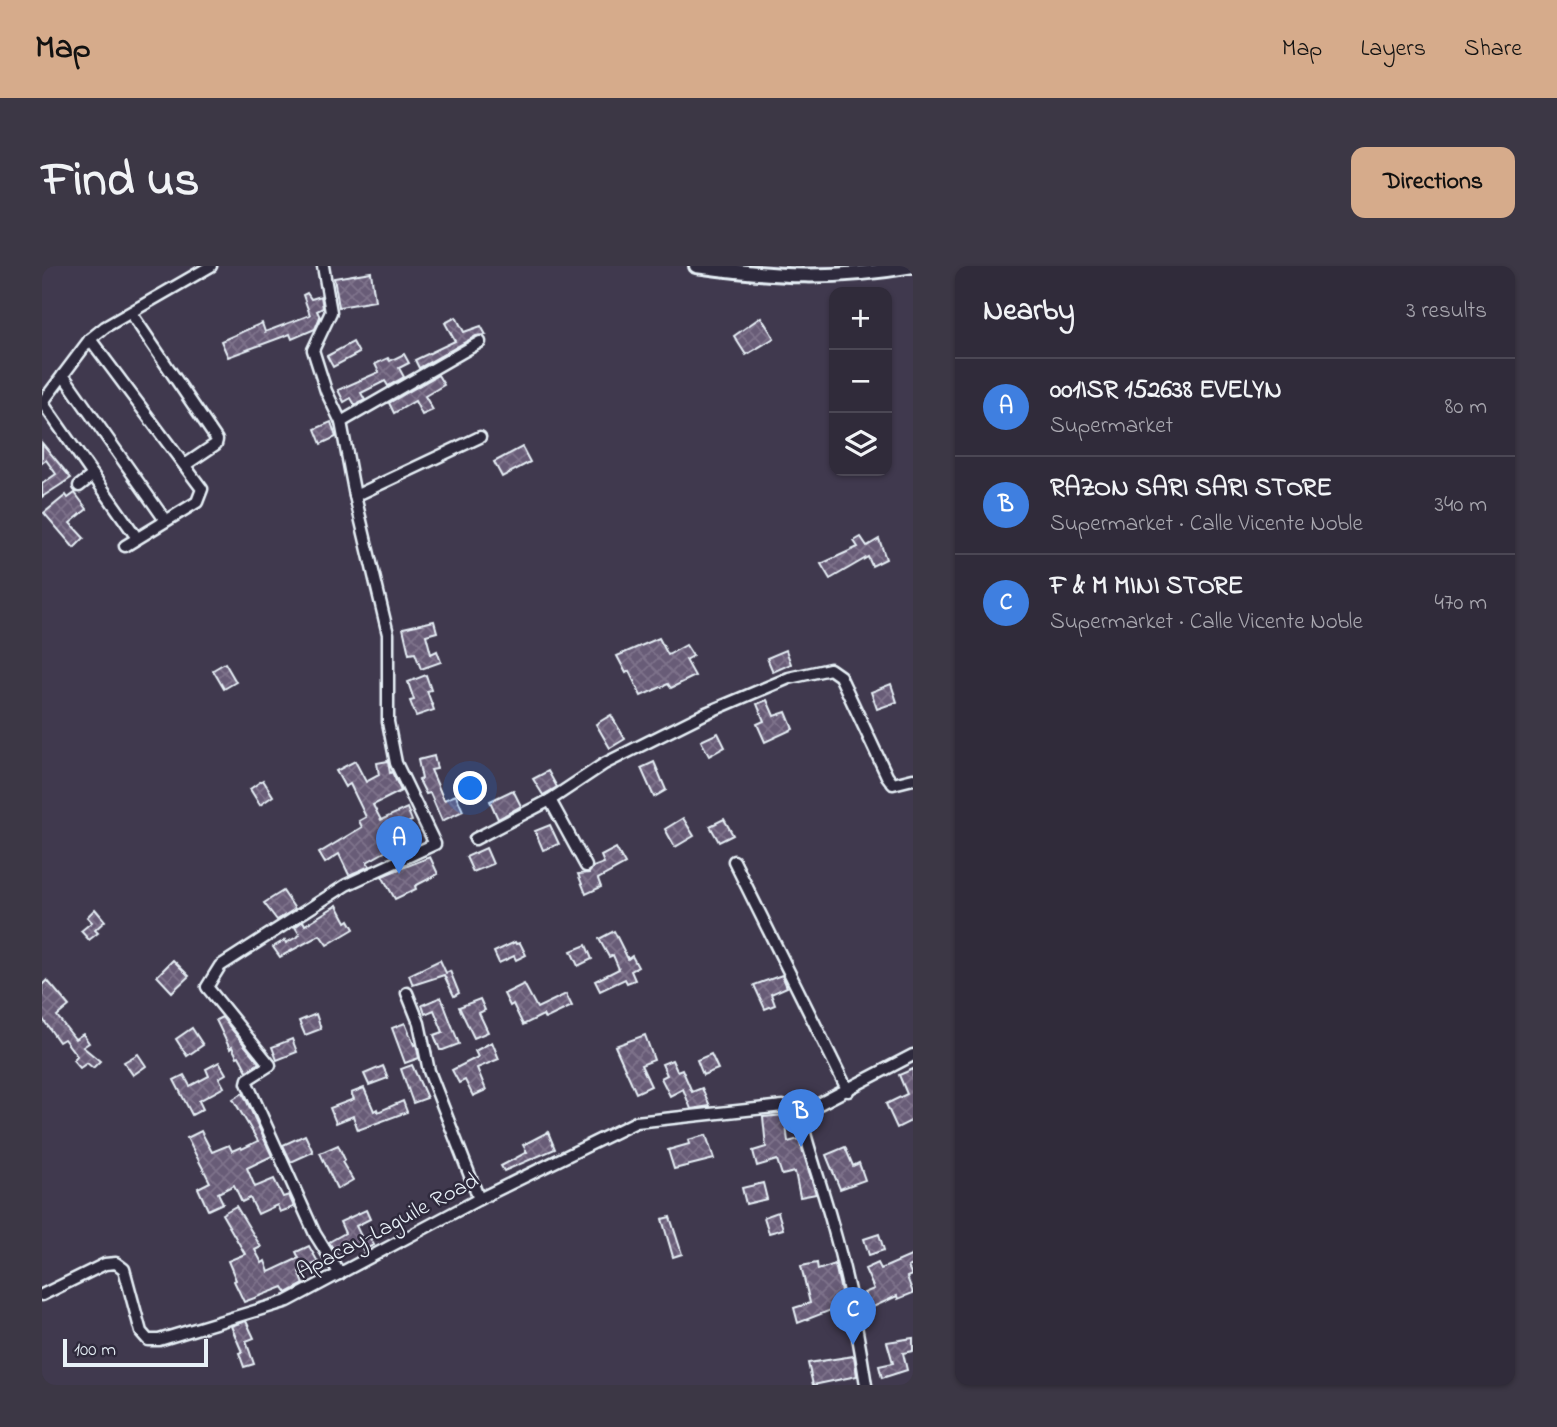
<!DOCTYPE html>
<html lang="en">
<head>
<meta charset="utf-8">
<style>
	body { margin:0; font-family:"Indie Flower",sans-serif; background:#3c3745; color:#f1f3f6 }
	.controls { position:absolute; right:21px; top:21px; display:grid; overflow:hidden; border-radius:14px; box-shadow:0 2px 5px #0004 }
	.controls button { width:63px; height:63px; display:grid; place-items:center; padding:0; border:0; border-bottom:2px solid #4b4754; background:#302b3a; color:#f1f3f6; font:35px sans-serif }
	.scale { position:absolute; left:21px; bottom:18px; width:145px; box-sizing:border-box; padding-left:7px; border:4px solid #e8f1f8; border-top:0; font-size:19px; line-height:24px; white-space:nowrap; color:#e8f1f8; -webkit-text-stroke:5px #2f2a3d; paint-order:stroke }
	.you { position:absolute; left:429px; top:523px; width:24px; height:24px; margin:-18px; border:5px solid #fff; border-radius:50%; background:#1a73e8; box-shadow:0 0 0 10px #1a73e833 }
	.badge { display:grid; place-items:center; width:46px; height:46px; border-radius:50%; background:#d6ab8b; color:#fff; font-size:23px; font-weight:700 }
	.pin { position:absolute; translate:-50% -58px; filter:drop-shadow(0 2px 4px #0008) }
	.pin::after { content:''; position:absolute; top:37px; width:24px; height:21px; background:inherit; clip-path:polygon(0 0,100% 0,50% 100%) }
	.list { margin:0; padding:0; list-style:none }
	h2 { display:flex; justify-content:space-between; align-items:center; height:91px; margin:0; padding:0 28px; font-size:30px }
	h2 small { font-size:23px; font-weight:400; color:#a8a7af }
	.list li { display:grid; grid-template-columns:46px 1fr auto; gap:21px; align-items:center; box-sizing:border-box; height:98px; padding:0 28px; border-top:2px solid #4b4754 }
	.list b { display:block; font-size:26px; white-space:nowrap }
	.list p { margin:0; font-size:23px; white-space:nowrap; color:#a8a7af }
	.list em { font-size:23px; font-style:normal; color:#a8a7af }
	.icon { flex:none; width:38px; height:38px; fill:none; stroke:currentColor; stroke-width:2; stroke-linecap:round; stroke-linejoin:round }
	.map { position:relative; flex:none; width:871px; height:1119px; overflow:hidden; border-radius:14px }
	header { display:flex; align-items:center; gap:42px; box-sizing:border-box; height:98px; padding:0 35px; background:#d6ab8b; color:#111 }
	header strong { font-size:33px }
	nav { display:flex; gap:38px; margin-inline-start:auto; font-size:24px }
	.intro { display:flex; align-items:center; justify-content:space-between; box-sizing:border-box; height:168px; padding:0 42px }
	h1 { margin:0; font-size:49px }
	.button { padding:18px 32px; border-radius:14px; background:#d6ab8b; color:#111; font-size:24px; font-weight:700 }
	main { display:flex; gap:42px; padding:0 42px }
	aside { flex:1; background:#302b3a; border-radius:14px; box-shadow:0 2px 5px #0004 }
	.map>svg:first-child { display:block }
	.building { fill:url(#building-cross-hatch); stroke:#e8f1f8; stroke-width:2 }
	.lines { fill:none; stroke-linecap:round; stroke-linejoin:round }
	.minor-casing { stroke:#e8f1f8; stroke-width:15 }
	.major-casing { stroke:#e8f1f8; stroke-width:18 }
	.minor { stroke:#2f2a3d; stroke-width:10 }
	.major { stroke:#2f2a3d; stroke-width:12 }
	.labels { text-anchor:middle; dominant-baseline:central; stroke-width:5; stroke-linejoin:round; paint-order:stroke }
	.street-label { font-size:23px; fill:#e8f1f8; stroke:#2f2a3d }
</style>
</head>
<body>
<header>
<strong>Map</strong>
<nav><a>Map</a><a>Layers</a><a>Share</a></nav>
</header>
<div class="intro"><h1>Find us</h1><a class="button">Directions</a></div>
<main>
<div class="map">
<svg width="871" height="1119" viewBox="0 0 871 1119">
	<defs>
		<pattern id="building-cross-hatch" width="8" height="8" patternUnits="userSpaceOnUse" patternTransform="scale(1.75)"><rect width="8" height="8" fill="#685b77"/><path d="M0 0l8 8M0 8l8-8" fill="none" stroke="#7e738b"/></pattern>
	</defs>
	<rect width="100%" height="100%" fill="#40394e"/>
	<filter id="ink" filterUnits="userSpaceOnUse"><feTurbulence type="fractalNoise" baseFrequency=".0143" numOctaves="2"/><feDisplacementMap in="SourceGraphic" scale="14" xChannelSelector="R" yChannelSelector="G"/><feConvolveMatrix kernelMatrix="1 2 1 2 8 2 1 2 1" color-interpolation-filters="sRGB"/></filter>
	<g filter="url(#ink)">
		<g class="building">
			<path d="M329 6 333 35 297 41 292 12Z"/>
			<path d="M265 27 269 33 279 30 281 42 275 45 278 51 273 63 250 73 248 68 186 91 179 75 220 57 223 66 268 49 261 29Z"/>
			<path d="M414 51 422 66 439 60 444 69 434 70 377 102 373 94 413 75 403 57Z"/>
			<path d="M719 51 732 72 704 89 692 70Z"/>
			<path d="M311 76 317 87 291 101 285 90Z"/>
			<path d="M362 88 367 97 357 102 362 111 346 120 343 115 319 127 323 134 313 139 309 132 302 136 296 124 337 106 333 98 346 92 348 95Z"/>
			<path d="M396 109 402 119 383 130 391 144 380 149 373 135 352 147 347 137Z"/>
			<path d="M289 156 294 171 279 178 273 163Z"/>
			<path d="M0 177 29 212 0 231V218L14 208 4 194 0 197Z"/>
			<path d="M480 181 488 196 460 211 452 196Z"/>
			<path d="M33 227 45 243 28 257 42 272 32 282 2 247 24 229 26 232Z"/>
			<path d="M819 271 825 280 837 273 844 293 830 300 826 291 788 313 779 298 816 281 812 275Z"/>
			<path d="M392 355 395 366 384 369 389 388 395 385 399 396 379 403 373 387 367 388 361 362Z"/>
			<path d="M617 372 626 389 644 379 651 390 644 394 653 410 629 422 626 418 599 430 587 405 584 407 575 390Z"/>
			<path d="M744 384 749 398 731 406 725 392Z"/>
			<path d="M183 397 194 416 182 423 171 404Z"/>
			<path d="M384 409 389 424 385 425 392 444 374 450 368 435 372 434 366 416Z"/>
			<path d="M849 418 855 436 835 443 829 426Z"/>
			<path d="M725 434 732 450 744 446 751 463 723 476 715 458 722 455 715 438Z"/>
			<path d="M569 449 583 473 568 482 554 458Z"/>
			<path d="M676 467 683 481 667 490 659 475Z"/>
			<path d="M392 490 395 503 389 504 402 534 414 529 421 545 400 555 388 527 384 528 377 514 380 513 376 494Z"/>
			<path d="M313 495 324 516 337 509 335 497 346 495 348 507 350 506 359 525 331 539 339 554 365 542 370 555 363 558 369 571 325 596 328 600 307 609 297 588 283 597 277 587 320 561 317 555 324 551 308 518 303 521 294 505Z"/>
			<path d="M612 496 624 524 612 531 599 502Z"/>
			<path d="M506 505 515 521 501 529 491 513Z"/>
			<path d="M221 514 231 530 218 539 208 523Z"/>
			<path d="M471 524 479 540 456 553 448 535Z"/>
			<path d="M641 552 652 570 633 581 623 563Z"/>
			<path d="M682 553 691 569 677 576 668 560Z"/>
			<path d="M508 559 517 578 501 584 493 565Z"/>
			<path d="M444 582 451 598 431 606 424 591Z"/>
			<path d="M574 582 583 598 556 613 559 621 544 628 536 608 547 607 551 601 562 597 559 590Z"/>
			<path d="M388 591 396 608 373 620 374 623 353 633 340 610Z"/>
			<path d="M241 625 253 643 235 654 222 637Z"/>
			<path d="M295 639 304 656 307 654 312 663 285 679 278 669 238 691 231 681 243 674 244 677 258 669 253 661 261 655 263 659Z"/>
			<path d="M53 643 63 655 53 664 56 667 47 674 39 665 50 656 45 651Z"/>
			<path d="M572 665 586 693 590 690 596 701 589 705 593 714 585 717 583 713 558 725 553 715 577 703 571 689 567 691 557 673Z"/>
			<path d="M473 676 474 678 478 677 484 689 474 694 472 690 457 697 452 686Z"/>
			<path d="M544 679 550 693 536 700 529 685Z"/>
			<path d="M131 694 147 710 130 726 115 710Z"/>
			<path d="M398 694 404 707 408 705 417 727 412 730 402 709 371 719 367 709Z"/>
			<path d="M740 709 745 721 729 728 733 739 723 743 712 719Z"/>
			<path d="M5 714 27 740 15 750 33 773 41 768 47 777 41 781 58 795 51 802 45 797 38 802 31 794 35 790 22 773 17 776 0 752V719Z"/>
			<path d="M482 718 495 742 524 728 530 740 503 753 501 749 481 759 471 738 468 740 462 728Z"/>
			<path d="M399 731 417 778 401 784H398L392 769 401 766 392 744 383 748 380 739Z"/>
			<path d="M438 733 443 744 437 747 446 766 432 772 417 741Z"/>
			<path d="M274 748 279 763 263 769 257 755Z"/>
			<path d="M180 751 217 797 205 805 197 790 195 791 190 781 188 783 174 754Z"/>
			<path d="M363 757 372 779 374 778 377 792 363 797 350 762Z"/>
			<path d="M150 762 161 779 145 790 134 773Z"/>
			<path d="M603 769 612 794 599 799 609 820 594 827 573 780Z"/>
			<path d="M250 773 255 786 235 794 230 781Z"/>
			<path d="M450 776 457 793 435 802 444 824 431 830 423 814 417 817 410 804 436 791 433 785Z"/>
			<path d="M96 788 104 800 91 809 82 796Z"/>
			<path d="M669 788 676 803 661 809 655 794Z"/>
			<path d="M630 794 635 805 640 803 650 826 660 822 668 840 649 843 641 823 628 830 619 812 625 809 620 798Z"/>
			<path d="M177 796 184 808 177 812 182 821 157 835 161 843 150 849 132 814 142 809 148 820 167 810 164 803Z"/>
			<path d="M370 799 385 832 371 837 359 803Z"/>
			<path d="M341 800 346 812 327 819 322 808Z"/>
			<path d="M871 803V854L855 862 844 838 865 828 857 809Z"/>
			<path d="M322 822 332 845 335 843 336 846 361 835 365 846 316 864 311 850 294 857 288 842 312 833 309 827Z"/>
			<path d="M201 827 230 890 205 902 213 921 232 913 241 931 247 929 252 941 238 946 235 939 216 948 208 932 200 936 192 919 176 927 181 937 166 944 156 922 168 916 145 872 159 865 170 886 187 879 190 885 199 881 200 883 216 875 191 833Z"/>
			<path d="M743 849 746 876 757 873 774 928 758 931 753 906 740 909 735 894 715 900 711 885 724 881 721 851Z"/>
			<path d="M506 866 513 883 462 905 459 900 485 886 481 879Z"/>
			<path d="M263 869 271 886 249 896 241 879Z"/>
			<path d="M664 869 672 893 632 903 626 884 647 878 646 874Z"/>
			<path d="M296 879 303 894 300 896 311 914 295 923 278 887Z"/>
			<path d="M803 881 811 900 817 897 823 914 798 923 784 889Z"/>
			<path d="M721 917 725 933 704 938 700 922Z"/>
			<path d="M194 940 219 981 213 984 220 997 223 995 227 1006 257 992 254 986 267 980 276 996 257 1006 262 1018 245 1027 241 1021 202 1036 192 1015 194 1014 186 995 203 988 180 948Z"/>
			<path d="M324 944 328 953 314 960 321 974 327 970 332 979 321 984 318 978 296 990 287 976 303 967 298 956Z"/>
			<path d="M736 946 741 963 727 967 722 951Z"/>
			<path d="M628 951 640 988 631 991 620 953Z"/>
			<path d="M837 968 842 984 827 989 822 973Z"/>
			<path d="M871 989V999L866 1001 870 1009 865 1011 871 1027 856 1033 855 1030 829 1042 822 1027 832 1023 823 1003 836 997 839 1003Z"/>
			<path d="M775 997 776 1004 793 998 802 1039 756 1057 752 1042 768 1037 759 1000Z"/>
			<path d="M204 1055 212 1072 204 1075 212 1098 202 1101 197 1087 200 1086 189 1060Z"/>
			<path d="M871 1072V1085L861 1087 865 1104 840 1112 837 1100 851 1097 845 1076Z"/>
			<path d="M812 1090 815 1110 771 1119 766 1097Z"/>
		</g>
		<g class="lines">
			<g class="minor-casing">
				<g id="minor">
					<path d="M281 0 289 46 271 84 284 125 299 156 313 230 346 368V456L354 497 393 578 304 619 178 700 165 721 228 799 206 813 205 817 273 968 298 1008"/>
					<path d="M89 47 175 174 174 178 143 199"/>
					<path d="M48 73 160 223 155 236 83 280"/>
					<path d="M21 109 123 254"/>
					<path d="M0 136 95 272"/>
					<path d="M0 137 48 73 63 61 169 0"/>
					<path d="M299 156 438 76"/>
					<path d="M37 220 51 209"/>
					<path d="M313 230 438 171"/>
					<path d="M508 534 544 600"/>
					<path d="M433 573 508 534 562 498 664 447 747 412 788 403 798 410 845 510 851 518 871 513"/>
					<path d="M692 595 806 825"/>
					<path d="M365 727 377 757 387 805 437 933"/>
					<path d="M0 1029 63 998 74 997 82 1003 99 1066 106 1074H117L246 1035 437 933 594 856 741 840 758 848"/>
					<path d="M824 1119C816 1066 806 1013 791 961 781 923 767 887 758 848L871 789"/>
				</g>
			</g>
			<g class="major-casing">
				<path id="major" d="M654 0C733 11 792 14 871 0"/>
			</g>
			<use href="#minor" class="minor"/>
			<use href="#major" class="major"/>
		</g>
	</g>
	<g class="labels">
		<g class="street-label">
			<text transform="translate(346 961) rotate(-28)">Apacay-Laguile Road</text>
		</g>
	</g>
</svg>
<div class="controls">
<button>+</button>
<button>−</button>
<button><svg class="icon" aria-label="layers" viewBox="0 0 24 24"><path d="M12 4l9 5-9 5-9-5zM3 14l9 5 9-5"/></svg></button>
</div>
<div class="scale">100 m</div>
<div class="you"></div>
<div class="pin badge" style="left:357px;top:608px;background:#3f7fe0">A</div>
<div class="pin badge" style="left:759px;top:881px;background:#3f7fe0">B</div>
<div class="pin badge" style="left:811px;top:1079px;background:#3f7fe0">C</div>
</div>
<aside>
<h2>Nearby<small>3 results</small></h2>
<ul class="list">
<li><span class="badge" style="background:#3f7fe0">A</span><div><b>001ISR 152638 EVELYN</b><p>Supermarket</p></div><em>80 m</em></li>
<li><span class="badge" style="background:#3f7fe0">B</span><div><b>RAZON SARI SARI STORE</b><p>Supermarket · Calle Vicente Noble</p></div><em>340 m</em></li>
<li><span class="badge" style="background:#3f7fe0">C</span><div><b>F &amp; M MINI STORE</b><p>Supermarket · Calle Vicente Noble</p></div><em>470 m</em></li>
</ul>
</aside>
</main>
</body>
</html>
